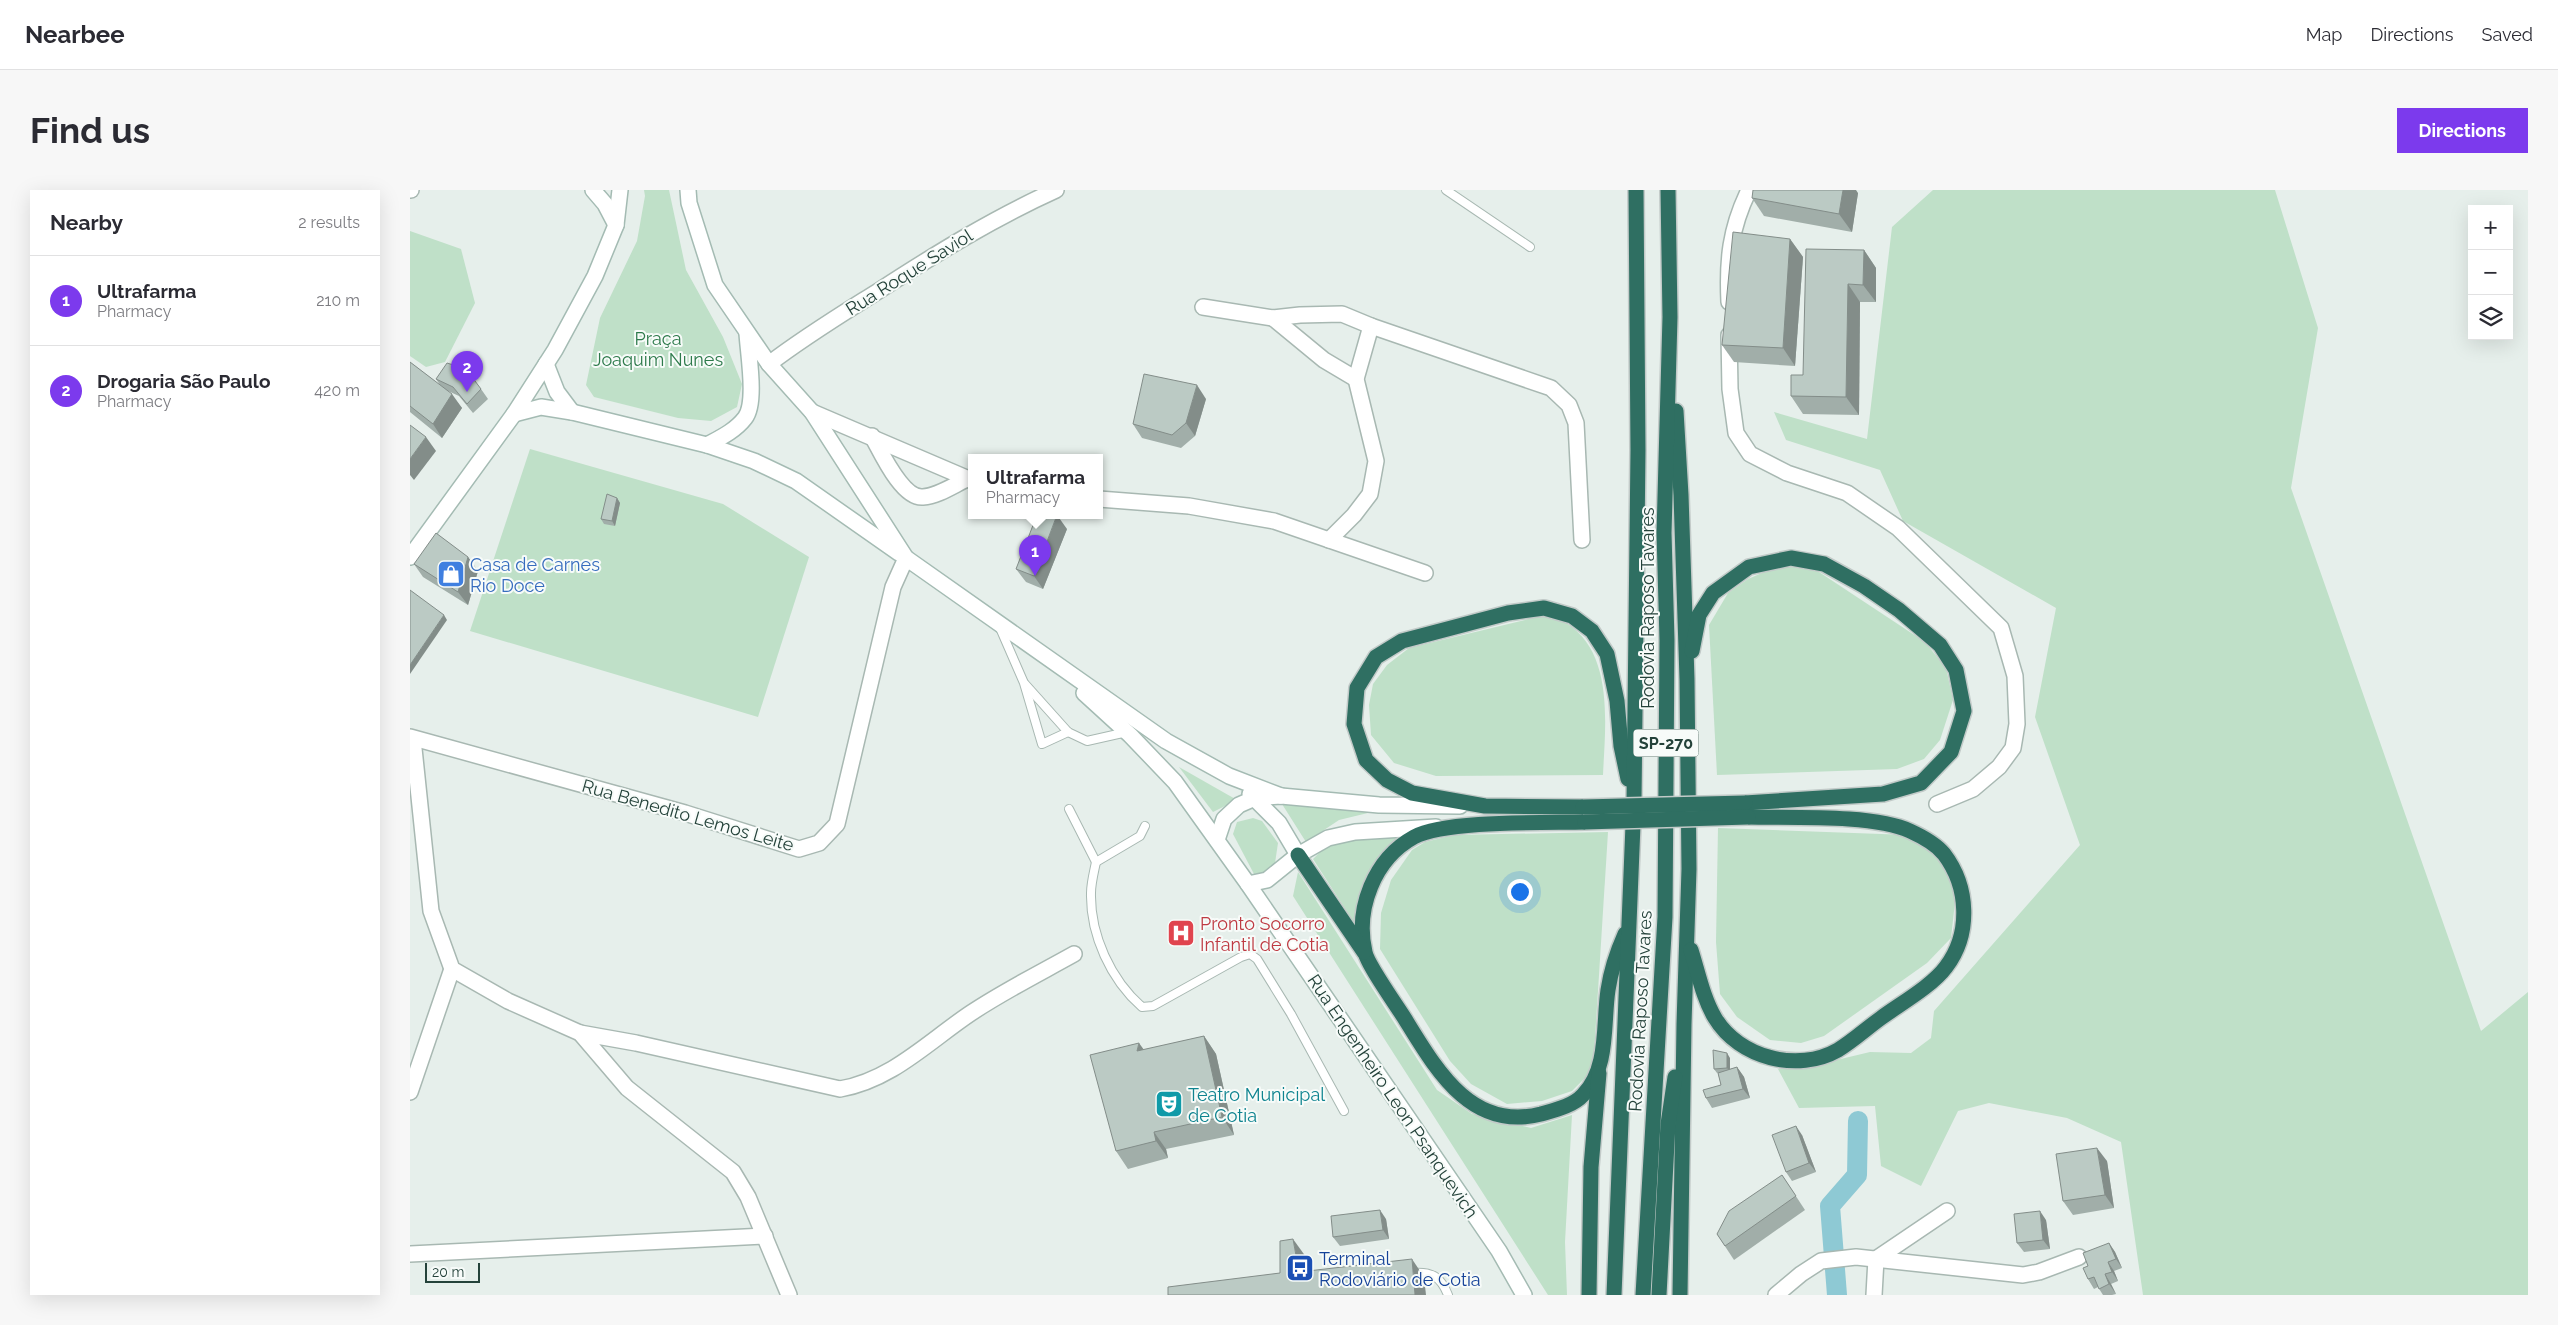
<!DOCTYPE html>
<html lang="en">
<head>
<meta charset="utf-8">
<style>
	body { margin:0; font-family:Raleway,sans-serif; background:#f7f7f7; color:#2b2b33 }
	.controls { position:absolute; right:15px; top:15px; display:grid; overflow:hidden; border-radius:0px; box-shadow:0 5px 20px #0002 }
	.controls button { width:45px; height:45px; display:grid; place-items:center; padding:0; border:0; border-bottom:1px solid #e1e1e2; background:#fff; color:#2b2b33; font:25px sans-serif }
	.scale { position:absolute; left:15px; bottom:12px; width:55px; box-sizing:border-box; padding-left:5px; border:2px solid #24423a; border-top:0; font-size:14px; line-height:18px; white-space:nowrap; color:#24423a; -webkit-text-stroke:4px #f7fbf9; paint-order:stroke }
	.you { position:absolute; left:1109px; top:701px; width:18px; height:18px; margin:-12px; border:4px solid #fff; border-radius:50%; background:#1a73e8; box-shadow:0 0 0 8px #1a73e833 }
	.badge { display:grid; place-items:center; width:32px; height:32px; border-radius:50%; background:#7c3aed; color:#fff; font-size:16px; font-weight:700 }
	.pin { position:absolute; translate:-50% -41px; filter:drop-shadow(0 1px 2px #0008) }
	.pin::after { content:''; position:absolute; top:26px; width:18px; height:15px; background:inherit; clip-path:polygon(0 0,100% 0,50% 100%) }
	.popup { position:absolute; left:558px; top:264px; width:135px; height:65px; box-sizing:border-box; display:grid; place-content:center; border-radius:0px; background:#fff; filter:drop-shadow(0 1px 4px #0005); font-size:16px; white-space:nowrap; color:#7c7c81 }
	.popup b { font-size:19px; color:#2b2b33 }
	.popup::after { content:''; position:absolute; left:50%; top:100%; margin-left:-10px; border:10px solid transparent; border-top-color:#fff }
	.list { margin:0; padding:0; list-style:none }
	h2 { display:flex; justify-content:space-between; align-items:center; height:65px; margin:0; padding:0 20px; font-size:21px }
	h2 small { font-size:16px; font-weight:400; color:#7c7c81 }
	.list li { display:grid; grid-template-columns:32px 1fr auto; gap:15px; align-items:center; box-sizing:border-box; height:90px; padding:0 20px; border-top:1px solid #e1e1e2 }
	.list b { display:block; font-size:19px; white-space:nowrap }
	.list p { margin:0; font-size:16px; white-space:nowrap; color:#7c7c81 }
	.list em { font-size:16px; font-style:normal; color:#7c7c81 }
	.icon { flex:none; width:28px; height:28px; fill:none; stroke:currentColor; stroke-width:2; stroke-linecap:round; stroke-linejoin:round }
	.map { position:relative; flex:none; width:2118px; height:1105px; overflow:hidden; border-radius:0px }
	header { display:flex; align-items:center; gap:30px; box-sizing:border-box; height:70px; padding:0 25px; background:#fff; border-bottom:1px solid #e1e1e2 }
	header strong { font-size:24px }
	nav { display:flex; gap:28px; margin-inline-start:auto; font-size:18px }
	.intro { display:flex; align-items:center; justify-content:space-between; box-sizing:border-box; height:120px; padding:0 30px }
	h1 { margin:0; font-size:35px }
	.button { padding:12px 22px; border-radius:0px; background:#7c3aed; color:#fff; font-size:18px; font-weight:700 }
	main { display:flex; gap:30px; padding:0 30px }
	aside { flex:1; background:#fff; border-radius:0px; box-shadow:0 5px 20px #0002 }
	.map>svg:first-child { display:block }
	.green { fill:#bfe0c8 }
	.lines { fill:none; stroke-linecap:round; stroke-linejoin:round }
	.canal { stroke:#8ec9d4; stroke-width:20 }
	.lane-casing { stroke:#a8b8b2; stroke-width:10 }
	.street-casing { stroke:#a8b8b2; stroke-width:18 }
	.secondary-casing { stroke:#a4bbb3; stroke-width:18 }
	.highway-casing { stroke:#c2cac8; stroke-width:18 }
	.lane { stroke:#fff; stroke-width:8 }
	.street { stroke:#fff; stroke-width:15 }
	.secondary { stroke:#fff; stroke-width:15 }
	.highway { stroke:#2f6f62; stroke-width:15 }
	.highway-bridge-casing { stroke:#c2cac8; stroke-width:18; stroke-linecap:butt }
	.highway-bridge { stroke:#2f6f62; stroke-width:15 }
	.wall { fill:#a1aea9 }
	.shaded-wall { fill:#838d89 }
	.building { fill:#bbcac4; stroke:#838d89 }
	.labels { text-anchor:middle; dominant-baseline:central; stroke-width:4; stroke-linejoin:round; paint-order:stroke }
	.shield { fill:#f7fbf9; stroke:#637a73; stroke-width:1 }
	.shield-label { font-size:16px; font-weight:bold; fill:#24423a }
	.street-label { font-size:18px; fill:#24423a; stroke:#f7fbf9 }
	.park-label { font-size:18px; fill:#2d7a4b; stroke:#f7fbf9 }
	.shop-label { font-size:18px; fill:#366cbe; stroke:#f7fbf9; text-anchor:start }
	.health-label { font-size:18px; fill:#be3a42; stroke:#f7fbf9; text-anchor:start }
	.culture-label { font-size:18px; fill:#0d838f; stroke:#f7fbf9; text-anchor:start }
	.transit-label { font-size:18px; fill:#164399; stroke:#f7fbf9; text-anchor:start }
</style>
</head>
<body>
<header>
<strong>Nearbee</strong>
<nav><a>Map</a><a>Directions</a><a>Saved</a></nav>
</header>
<div class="intro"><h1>Find us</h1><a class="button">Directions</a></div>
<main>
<aside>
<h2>Nearby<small>2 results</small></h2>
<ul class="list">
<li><span class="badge">1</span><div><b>Ultrafarma</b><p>Pharmacy</p></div><em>210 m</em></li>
<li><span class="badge">2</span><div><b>Drogaria São Paulo</b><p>Pharmacy</p></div><em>420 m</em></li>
</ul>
</aside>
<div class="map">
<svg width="2118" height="1105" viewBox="0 0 2118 1105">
	<rect width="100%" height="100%" fill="#e6efeb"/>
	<g class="green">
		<path d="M234 0H259L276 80 313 147 332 194 327 217 301 231 268 228 184 207 176 195 190 128 227 51 235 6Z"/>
		<path d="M1523 0H1865L1908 138 1881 298 2071 841 2118 802V1105H1733L1711 952 1657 928 1579 913 1548 921 1511 996 1471 976 1465 916 1389 918 1368 879 1414 873 1460 862 1501 863 1521 848 1524 821 1670 655 1625 527 1646 418 1493 331 1470 280 1376 250 1364 222 1457 249 1482 37Z"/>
		<path d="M0 41 51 59 65 113 35 172 16 177 0 166Z"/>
		<path d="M120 259 313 314 399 367 348 527 60 441Z"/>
		<path d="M1368 376 1403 378 1515 452 1536 478 1543 510 1530 550 1514 569 1487 579 1307 585 1299 435 1318 403 1338 389Z"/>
		<path d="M1131 426C1139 428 1150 429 1156 433 1205 463 1195 537 1193 585L1026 586 984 573 961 545 959 515 963 494 977 475 999 458Z"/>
		<path d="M769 577 827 610 803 622Z"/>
		<path d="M872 614 1069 620 962 622 929 630 896 652Z"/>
		<path d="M843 628 852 631 868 653 865 673 858 682 844 684 823 644 827 632Z"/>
		<path d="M1308 638 1499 645 1521 658 1536 675 1546 703 1541 748 1517 773 1414 846 1391 853 1360 850 1327 827 1310 804 1306 752Z"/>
		<path d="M1198 642 1183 880 1162 901 1132 911 1097 914 1061 894 1040 871 970 759 971 723 981 690 1002 660 1015 652 1044 645Z"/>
		<path d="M1000 644C961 667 949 689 945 734L903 669 914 658 939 650Z"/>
		<path d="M888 682 1027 900 1062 924 1121 938 1162 925 1155 1052 1157 1105H1138L883 706Z"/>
	</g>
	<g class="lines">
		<path class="canal" d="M1427 1105 1420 1016 1447 985 1448 931"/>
		<g class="lane-casing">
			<g id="lane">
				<path d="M1036 0 1120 57"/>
				<path d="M590 438 614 493 632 554 658 542"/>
				<path d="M615 494 658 542 677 551 717 542"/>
				<path d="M659 619 686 672 730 646 735 636"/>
				<path d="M686 672C684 682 681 693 681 703 680 745 701 790 732 817L743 816 831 767 840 764 847 769 881 824 934 921"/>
				<path d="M1002 1083C1022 1081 1031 1087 1038 1105"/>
			</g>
		</g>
		<g class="street-casing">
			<g id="street">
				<path d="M0 0H1"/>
				<path d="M1319 112C1317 70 1320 39 1339 0"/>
				<path d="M793 117 863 128 890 125 932 124 961 136 946 189 966 271 960 304 944 325 919 350"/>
				<path d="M863 128 914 170 946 189"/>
				<path d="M961 136 1141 198 1159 215 1166 233 1172 350"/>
				<path d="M1319 145 1320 199 1326 243 1340 264 1377 283 1437 303 1488 338 1591 438 1605 486 1607 534 1603 558 1589 577 1563 599 1527 614"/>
				<path d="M359 174C394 147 432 124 470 100 527 63 584 28 646 0"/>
				<path d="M402 222 561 290"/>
				<path d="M462 246C471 262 492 309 513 307 528 306 544 295 557 289"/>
				<path d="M689 309 779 316 864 331 1015 383"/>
				<path d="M0 547 275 623 389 659 409 653 427 634 483 397 496 368"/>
				<path d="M3 549 21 721 42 779 98 811 170 843 217 898 323 982 338 1007 379 1105"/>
				<path d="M170 843 226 853 430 899C482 890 519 851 561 823 594 801 630 783 664 764"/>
				<path d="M0 902 42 779"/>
				<path d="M0 1064 355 1046"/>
				<path d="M1366 1105 1391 1084 1411 1071 1446 1067 1613 1085 1629 1082 1669 1067"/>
				<path d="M1464 1105 1466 1069 1537 1021"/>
			</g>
		</g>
		<g class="secondary-casing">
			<g id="secondary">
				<path d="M183 0 195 14 206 35"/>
				<path d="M278 0 279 13 305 95 359 174 402 222 496 368 756 551 819 586 871 606"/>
				<path d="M136 174 147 202 162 222"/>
				<path d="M104 224 131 217 162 222 297 255 344 271 386 291 489 363"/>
				<path d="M297 255C310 248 325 241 335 228 347 213 338 163 337 143"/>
				<path d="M0 367 104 224 145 160 185 86 206 35 210 0"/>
				<path d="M674 503 720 545 765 592 838 694 1089 1061 1114 1105"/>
				<path d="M840 604 869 633 888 665"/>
				<path d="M807 650 814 629 829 615 845 608 871 606 969 615 1050 616"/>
				<path d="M838 694 857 690 888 665 918 648 945 642 1026 637"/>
			</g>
		</g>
		<g class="highway-casing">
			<g id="highway">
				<path d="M1266 221 1271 305 1277 489 1279 679 1274 834 1270 1105"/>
				<path d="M1282 461 1289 425 1303 403 1339 377 1381 368 1414 374 1454 396 1489 420 1530 455 1546 480 1554 521 1541 562 1511 593 1473 604 1335 613"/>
				<path d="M1173 617 1075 616 1002 603 977 590 956 570 944 534 947 498 966 467 992 451 1098 423 1134 418 1162 426 1182 441 1197 464 1207 511 1211 556 1218 589"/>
				<path d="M1175 632C1134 633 1036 630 1004 647 964 669 945 719 955 762 957 774 987 816 995 829 1026 879 1061 942 1131 924 1145 920 1163 916 1173 905 1199 879 1193 833 1198 800 1201 780 1207 762 1215 744"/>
				<path d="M888 665 954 762"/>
				<path d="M1281 760C1288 782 1293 808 1305 828 1329 868 1388 883 1428 860 1443 851 1457 838 1471 828 1490 814 1522 796 1536 777 1561 744 1559 697 1534 664 1526 654 1511 646 1500 641 1464 624 1380 628 1338 627"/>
				<path d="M1179 1105 1181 977 1189 883"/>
				<path d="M1204 1105 1224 610 1228 260 1226 0"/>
				<path d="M1233 1105 1255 727 1257 450 1254 343 1260 127 1258 0"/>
				<path d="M1249 1105 1258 934 1265 887"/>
			</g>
		</g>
		<use href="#lane" class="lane"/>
		<use href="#street" class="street"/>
		<use href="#secondary" class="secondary"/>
		<use href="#highway" class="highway"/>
		<g class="highway-bridge-casing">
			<g id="highway-bridge">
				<path d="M1173 617 1335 613"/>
				<path d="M1175 632 1338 627"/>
			</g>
		</g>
		<use href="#highway-bridge" class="highway-bridge"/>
	</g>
	<g class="wall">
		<path d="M1448 3 1442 42 1354 26 1342 8Z"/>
		<path d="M1380 49 1393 67 1385 176 1324 172 1312 155Z"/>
		<path d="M1454 60 1466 78V112H1450L1449 225 1393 224 1381 206 1393 185Z"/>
		<path d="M0 172 30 195 26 189 71 199 78 209 63 223 49 206 38 201 52 218 32 248 0 222Z"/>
		<path d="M796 209 785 246 771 258 732 248 723 234Z"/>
		<path d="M207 308 210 313 205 336 194 334 191 329Z"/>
		<path d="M657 339 633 399 616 392 606 379Z"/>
		<path d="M58 367 68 381 58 415 13 387 4 374Z"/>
		<path d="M794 846 806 864 824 945 756 959 758 968 718 979 706 961 734 860Z"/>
		<path d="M1320 868V879L1327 877 1334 887 1340 908 1302 918 1296 908 1311 895 1308 883H1307L1304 879Z"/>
		<path d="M1392 945 1406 982 1382 991 1376 982Z"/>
		<path d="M1697 971 1704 1018 1663 1025 1653 1011Z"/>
		<path d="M1372 985 1395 1020 1324 1070 1307 1044Z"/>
		<path d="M976 1029 979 1049 930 1056 923 1047Z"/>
		<path d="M1636 1030 1640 1059 1614 1062 1607 1053Z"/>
		<path d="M1699 1053 1705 1062 1712 1078 1704 1081 1708 1091 1701 1094 1706 1104 1702 1105H1693L1688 1097 1684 1099 1678 1089Z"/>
	</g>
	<g class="shaded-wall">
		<path d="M1433 0H1446L1448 3 1442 42 1429 24Z"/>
		<path d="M1380 49 1393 67 1385 176 1373 158Z"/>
		<path d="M1454 60 1466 78V112L1453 95Z"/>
		<path d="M1438 94 1450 112 1449 225 1436 207Z"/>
		<path d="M787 195 796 209 785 246 776 233Z"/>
		<path d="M42 204 52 218 32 248 23 234Z"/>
		<path d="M16 247 26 261 4 290 0 285V269Z"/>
		<path d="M207 308 210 313 205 336 202 331Z"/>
		<path d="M647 325 657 339 633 399 624 386Z"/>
		<path d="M58 367 68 381 58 415 48 402Z"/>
		<path d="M34 425 37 430 0 484V475Z"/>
		<path d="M794 846 806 864 824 945 812 927Z"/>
		<path d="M729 853 742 871 727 861Z"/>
		<path d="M1317 863 1320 868V883L1317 878Z"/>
		<path d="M1327 877 1334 887 1340 908 1333 899Z"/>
		<path d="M1386 936 1392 945 1406 982 1399 973Z"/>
		<path d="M744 942 756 959 758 968 746 951Z"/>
		<path d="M1687 958 1697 971 1704 1018 1695 1005Z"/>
		<path d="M970 1020 976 1029 979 1049 973 1040Z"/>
		<path d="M1630 1021 1636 1030 1640 1059 1633 1050Z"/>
		<path d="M883 1049 896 1067 902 1100 889 1082Z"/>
		<path d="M1699 1053 1705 1062 1712 1078 1706 1069Z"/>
		<path d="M1002 1069 1014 1087 1016 1105H1005Z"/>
		<path d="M1698 1072 1704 1081 1708 1091 1702 1082Z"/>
		<path d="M1695 1084 1701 1094 1706 1104 1699 1094Z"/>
	</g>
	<g class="building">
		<path d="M1343 0H1433L1429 24 1342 8Z"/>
		<path d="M1323 42 1380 49 1373 158 1312 155Z"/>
		<path d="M1396 59 1454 60 1453 95 1438 94 1436 207 1381 206V185H1393Z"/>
		<path d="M0 172 42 204 23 234 0 216Z"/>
		<path d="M37 173 56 179 71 199 57 214 43 197 26 189Z"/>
		<path d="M734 184 787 195 776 233 762 245 723 234Z"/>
		<path d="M0 235 16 247 0 269Z"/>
		<path d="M197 304 207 308 202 331 191 329Z"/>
		<path d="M627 325H647L624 386 606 379Z"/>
		<path d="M26 343 58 367 48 402 4 374Z"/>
		<path d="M0 400 34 425 0 475Z"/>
		<path d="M794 846 812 927 744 942 746 951 706 961 680 865 729 853 727 861Z"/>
		<path d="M1303 860 1317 863V878L1304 879Z"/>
		<path d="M1327 877 1333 899 1296 908 1293 900 1311 895 1308 883Z"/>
		<path d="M1386 936 1399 973 1376 982 1362 945Z"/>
		<path d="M1687 958 1695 1005 1653 1011 1646 964Z"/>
		<path d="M1372 985 1386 1006 1315 1056 1307 1044 1319 1021Z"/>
		<path d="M970 1020 973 1040 923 1047 921 1026Z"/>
		<path d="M1630 1021 1633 1050 1607 1053 1604 1024Z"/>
		<path d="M883 1049 889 1082 1002 1069 1005 1105H758V1097L870 1083V1051Z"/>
		<path d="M1699 1053 1706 1069 1698 1072 1702 1082 1695 1084 1699 1094 1689 1099 1684 1087 1678 1089 1673 1078 1678 1076 1673 1063Z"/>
	</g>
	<defs>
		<g id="shop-square" transform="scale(1.4375)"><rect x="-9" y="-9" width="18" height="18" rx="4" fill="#3f7fe0" stroke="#f7fbf9"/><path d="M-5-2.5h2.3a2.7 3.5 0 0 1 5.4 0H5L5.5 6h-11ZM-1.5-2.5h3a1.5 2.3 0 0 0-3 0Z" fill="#fff"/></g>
		<g id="hospital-square" transform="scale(1.4375)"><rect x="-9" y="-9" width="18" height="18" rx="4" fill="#e0444e" stroke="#f7fbf9"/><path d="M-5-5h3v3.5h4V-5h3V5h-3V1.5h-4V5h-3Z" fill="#fff"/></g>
		<g id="theatre-square" transform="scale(1.4375)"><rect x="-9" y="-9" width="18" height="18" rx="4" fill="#0f9aa8" stroke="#f7fbf9"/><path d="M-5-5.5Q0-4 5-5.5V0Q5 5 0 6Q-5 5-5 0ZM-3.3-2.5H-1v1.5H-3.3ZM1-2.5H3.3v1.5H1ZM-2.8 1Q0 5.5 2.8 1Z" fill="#fff"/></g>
		<g id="bus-square" transform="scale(1.4375)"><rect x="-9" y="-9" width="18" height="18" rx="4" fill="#1a4fb4" stroke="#f7fbf9"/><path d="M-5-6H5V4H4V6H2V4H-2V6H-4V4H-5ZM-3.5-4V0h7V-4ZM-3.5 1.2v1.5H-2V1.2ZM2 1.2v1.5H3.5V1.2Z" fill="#fff"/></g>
	</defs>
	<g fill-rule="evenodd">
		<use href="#shop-square" x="41" y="384"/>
		<use href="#hospital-square" x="771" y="743"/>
		<use href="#theatre-square" x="759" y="914"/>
		<use href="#bus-square" x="890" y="1078"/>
	</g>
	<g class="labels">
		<rect class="shield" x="1223.5" y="539.5" width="65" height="27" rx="4"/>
		<g class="shield-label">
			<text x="1256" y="553">SP-270</text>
		</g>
		<g class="street-label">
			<text transform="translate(499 82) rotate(-32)">Rua Roque Saviol</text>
			<text transform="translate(1237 418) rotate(-90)">Rodovia Raposo Tavares</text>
			<text transform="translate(278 625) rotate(16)">Rua Benedito Lemos Leite</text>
			<text transform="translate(1230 821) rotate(-87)">Rodovia Raposo Tavares</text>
			<text transform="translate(983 906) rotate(56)">Rua Engenheiro Leon Psanquevich</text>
		</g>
		<g class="park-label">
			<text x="248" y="148">Praça<tspan x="248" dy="21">Joaquim Nunes</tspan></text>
		</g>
		<g class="shop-label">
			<text x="60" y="374">Casa de Carnes<tspan x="60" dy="21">Rio Doce</tspan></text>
		</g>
		<g class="health-label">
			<text x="790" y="733">Pronto Socorro<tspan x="790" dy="21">Infantil de Cotia</tspan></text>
		</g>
		<g class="culture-label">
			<text x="778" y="904">Teatro Municipal<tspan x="778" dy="21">de Cotia</tspan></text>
		</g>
		<g class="transit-label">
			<text x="909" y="1068">Terminal<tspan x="909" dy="21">Rodoviário de Cotia</tspan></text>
		</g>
	</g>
</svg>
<div class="controls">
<button>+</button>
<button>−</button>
<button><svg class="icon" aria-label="layers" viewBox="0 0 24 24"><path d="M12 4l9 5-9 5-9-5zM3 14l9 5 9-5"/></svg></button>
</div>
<div class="scale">20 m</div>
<div class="you"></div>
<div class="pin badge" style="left:625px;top:386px">1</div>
<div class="popup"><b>Ultrafarma</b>Pharmacy</div>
<div class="pin badge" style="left:57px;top:202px">2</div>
</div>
</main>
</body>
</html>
